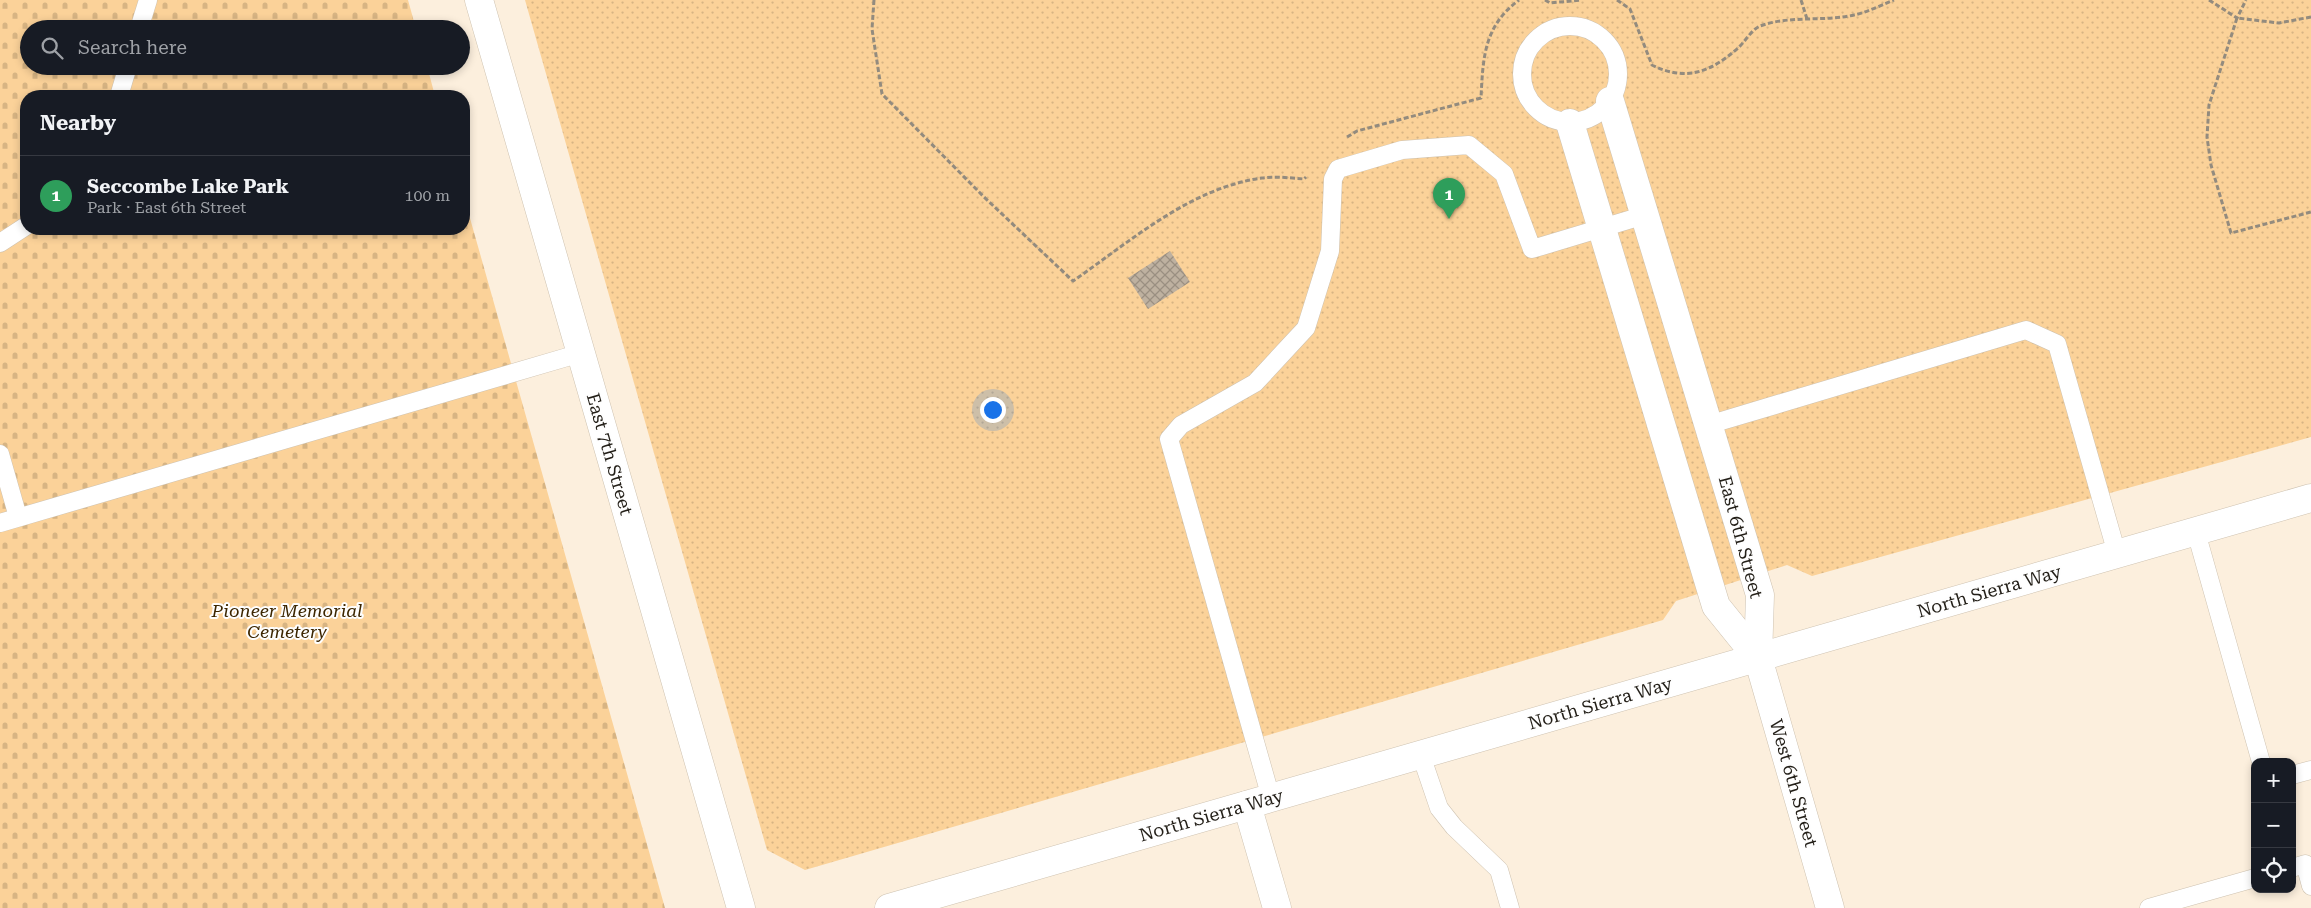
<!DOCTYPE html>
<html lang="en">
<head>
<meta charset="utf-8">
<style>
	body { margin:0; font-family:"Roboto Serif",serif; background:#20242c; color:#f1f3f6 }
	.controls { position:absolute; right:15px; bottom:15px; display:grid; overflow:hidden; border-radius:10px; box-shadow:0 2px 8px #0003 }
	.controls button { width:45px; height:45px; display:grid; place-items:center; padding:0; border:0; border-bottom:1px solid #363941; background:#171b24; color:#f1f3f6; font:25px sans-serif }
	.you { position:absolute; left:992px; top:409px; width:18px; height:18px; margin:-12px; border:4px solid #fff; border-radius:50%; background:#1a73e8; box-shadow:0 0 0 8px #1a73e833 }
	.badge { display:grid; place-items:center; width:32px; height:32px; border-radius:50%; background:#0b8043; color:#fff; font-size:16px; font-weight:700 }
	.pin { position:absolute; translate:-50% -41px; filter:drop-shadow(0 1px 2px #0008) }
	.pin::after { content:''; position:absolute; top:26px; width:18px; height:15px; background:inherit; clip-path:polygon(0 0,100% 0,50% 100%) }
	.list { margin:0; padding:0; list-style:none }
	h2 { display:flex; justify-content:space-between; align-items:center; height:65px; margin:0; padding:0 20px; font-size:21px }
	h2 small { font-size:16px; font-weight:400; color:#9ea1a6 }
	.list li { display:grid; grid-template-columns:32px 1fr auto; gap:15px; align-items:center; box-sizing:border-box; height:80px; padding:0 20px; border-top:1px solid #363941 }
	.list b { display:block; font-size:19px; white-space:nowrap }
	.list p { margin:0; font-size:16px; white-space:nowrap; color:#9ea1a6 }
	.list em { font-size:16px; font-style:normal; color:#9ea1a6 }
	.icon { flex:none; width:28px; height:28px; fill:none; stroke:currentColor; stroke-width:2; stroke-linecap:round; stroke-linejoin:round }
	.map { position:relative; flex:none; width:2311px; height:908px; overflow:hidden }
	.search { position:absolute; background:#171b24; box-shadow:0 2px 8px #0003; left:20px; top:20px; width:450px; height:55px; display:flex; align-items:center; gap:12px; box-sizing:border-box; padding:0 18px; border-radius:28px; color:#9ea1a6; font-size:19px }
	.panel { position:absolute; background:#171b24; box-shadow:0 2px 8px #0003; left:20px; top:90px; width:450px; height:145px; border-radius:20px }
	.map>svg:first-child { display:block }
	.cemetery { fill:url(#cemetery-stones) }
	.park { fill:url(#park-dots) }
	.building { fill:url(#building-cross-hatch) }
	.lines { fill:none; stroke-linecap:round; stroke-linejoin:round }
	.service-casing { stroke:#cec2b0; stroke-width:19 }
	.minor-casing { stroke:#cec2b0; stroke-width:29 }
	.tertiary-casing { stroke:#cec2b0; stroke-width:29 }
	.path { stroke:#938b7e; stroke-width:3; stroke-dasharray:5 2.5; stroke-linecap:butt }
	.service { stroke:#fff; stroke-width:18 }
	.minor { stroke:#fff; stroke-width:28 }
	.tertiary { stroke:#fff; stroke-width:28 }
	.labels { text-anchor:middle; dominant-baseline:central; stroke-width:4; stroke-linejoin:round; paint-order:stroke }
	.street-label { font-size:18px; fill:#231f18; stroke:#fefefe }
	.park-label { font-size:18px; font-style:italic; fill:#3c2600; stroke:#fefefe }
</style>
</head>
<body>
<div class="map">
<svg width="2311" height="908" viewBox="0 0 2311 908">
	<defs>
		<pattern id="cemetery-stones" width="16" height="16" patternUnits="userSpaceOnUse" patternTransform="scale(1.25)"><rect width="16" height="16" fill="#fbd299"/><path d="M2 7V4a2 2 0 0 1 4 0v3zM10 15v-3a2 2 0 0 1 4 0v3z" fill="#d7b483"/></pattern>
		<pattern id="park-dots" width="8" height="8" patternUnits="userSpaceOnUse" patternTransform="scale(1.25)"><rect width="8" height="8" fill="#fbd299"/><path d="M2 2h.1M6 6h.1" fill="none" stroke="#d7b483" stroke-width="1.8" stroke-linecap="round"/></pattern>
		<pattern id="building-cross-hatch" width="8" height="8" patternUnits="userSpaceOnUse" patternTransform="scale(1.25)"><rect width="8" height="8" fill="#beb1a0"/><path d="M0 0l8 8M0 8l8-8" fill="none" stroke="#9a8f81"/></pattern>
	</defs>
	<rect width="100%" height="100%" fill="#fcefdd"/>
	<path class="cemetery" d="M0 0H408L416 29H29V66H427L435 96H26V229H464V197L665 908H0Z"/>
	<path class="park" d="M525 0H2311V437L1812 576 1787 565 1676 601 1663 620 805 870 767 850Z"/>
	<path class="building" d="M1170 251 1190 282 1148 309 1128 278Z"/>
	<g class="lines">
		<g class="service-casing">
			<g id="service">
				<circle cx="1570" cy="74" r="48"/>
				<path d="M139 29 148 0"/>
				<path d="M119 96 128 66"/>
				<path d="M0 243 26 226"/>
				<path d="M1708 425 2026 330 2057 344 2117 554"/>
				<path d="M0 454 18 517"/>
				<path d="M0 523 581 353"/>
				<path d="M2196 532 2261 762"/>
				<path d="M1421 755 1439 808 1454 827 1499 870 1510 908"/>
				<path d="M2292 775 2311 770"/>
				<path d="M1271 798 1169 439 1181 425 1255 383 1306 328 1330 251 1333 179 1338 169 1402 150 1469 145 1504 174 1532 249 1645 215"/>
				<path d="M2292 868 2305 864 2311 886"/>
				<path d="M2149 908 2255 878"/>
			</g>
		</g>
		<g class="minor-casing">
			<g id="minor">
				<path d="M479 0 741 908"/>
				<path d="M1610 101 1760 595 1758 658"/>
				<path d="M1570 123 1716 606 1758 658"/>
				<path d="M1247 805 1277 908"/>
			</g>
		</g>
		<g class="tertiary-casing">
			<g id="tertiary">
				<path d="M1758 658 1830 908"/>
				<path d="M889 908 2311 498"/>
			</g>
		</g>
		<g class="path">
			<path d="M874 0 872 29 882 94 984 197 1073 281C1131 241 1190 188 1262 178 1275 176 1291 178 1304 179L1306 177"/>
			<path d="M1545 0 1550 3 1581 0"/>
			<path d="M1617 0 1630 9 1652 65C1686 82 1711 72 1738 48 1745 42 1751 30 1760 26 1790 15 1824 22 1854 15 1868 12 1881 5 1894 0"/>
			<path d="M1801 0 1807 19"/>
			<path d="M2209 0 2237 18 2246 0"/>
			<path d="M2311 17 2279 23 2237 18 2209 105 2207 137 2211 165 2231 233 2311 212"/>
			<path d="M1347 137 1357 131 1481 98C1483 57 1484 26 1519 0"/>
		</g>
		<use href="#service" class="service"/>
		<use href="#minor" class="minor"/>
		<use href="#tertiary" class="tertiary"/>
	</g>
	<g class="labels">
		<g class="street-label">
			<text transform="translate(610 454) rotate(74)">East 7th Street</text>
			<text transform="translate(1741 537) rotate(75)">East 6th Street</text>
			<text transform="translate(1989 591) rotate(-16)">North Sierra Way</text>
			<text transform="translate(1600 703) rotate(-16)">North Sierra Way</text>
			<text transform="translate(1794 783) rotate(74)">West 6th Street</text>
			<text transform="translate(1211 815) rotate(-16)">North Sierra Way</text>
		</g>
		<g class="park-label">
			<text x="287" y="610">Pioneer Memorial<tspan x="287" dy="21">Cemetery</tspan></text>
		</g>
	</g>
</svg>
<div class="controls">
<button>+</button>
<button>−</button>
<button><svg class="icon" aria-label="locate" viewBox="0 0 24 24"><circle cx="12" cy="12" r="6"/><path d="M12 2v4M12 18v4M2 12h4M18 12h4"/></svg></button>
</div>
<div class="you"></div>
<div class="pin badge" style="left:1449px;top:219px;background:#2e9e5b">1</div>
<div class="search"><svg class="icon" aria-label="search" viewBox="0 0 24 24"><circle cx="10" cy="10" r="6"/><path d="M15 15l6 6"/></svg>Search here</div>
<section class="panel">
<h2>Nearby<small></small></h2>
<ul class="list">
<li><span class="badge" style="background:#2e9e5b">1</span><div><b>Seccombe Lake Park</b><p>Park · East 6th Street</p></div><em>100 m</em></li>
</ul>
</section>
</div>
</body>
</html>
